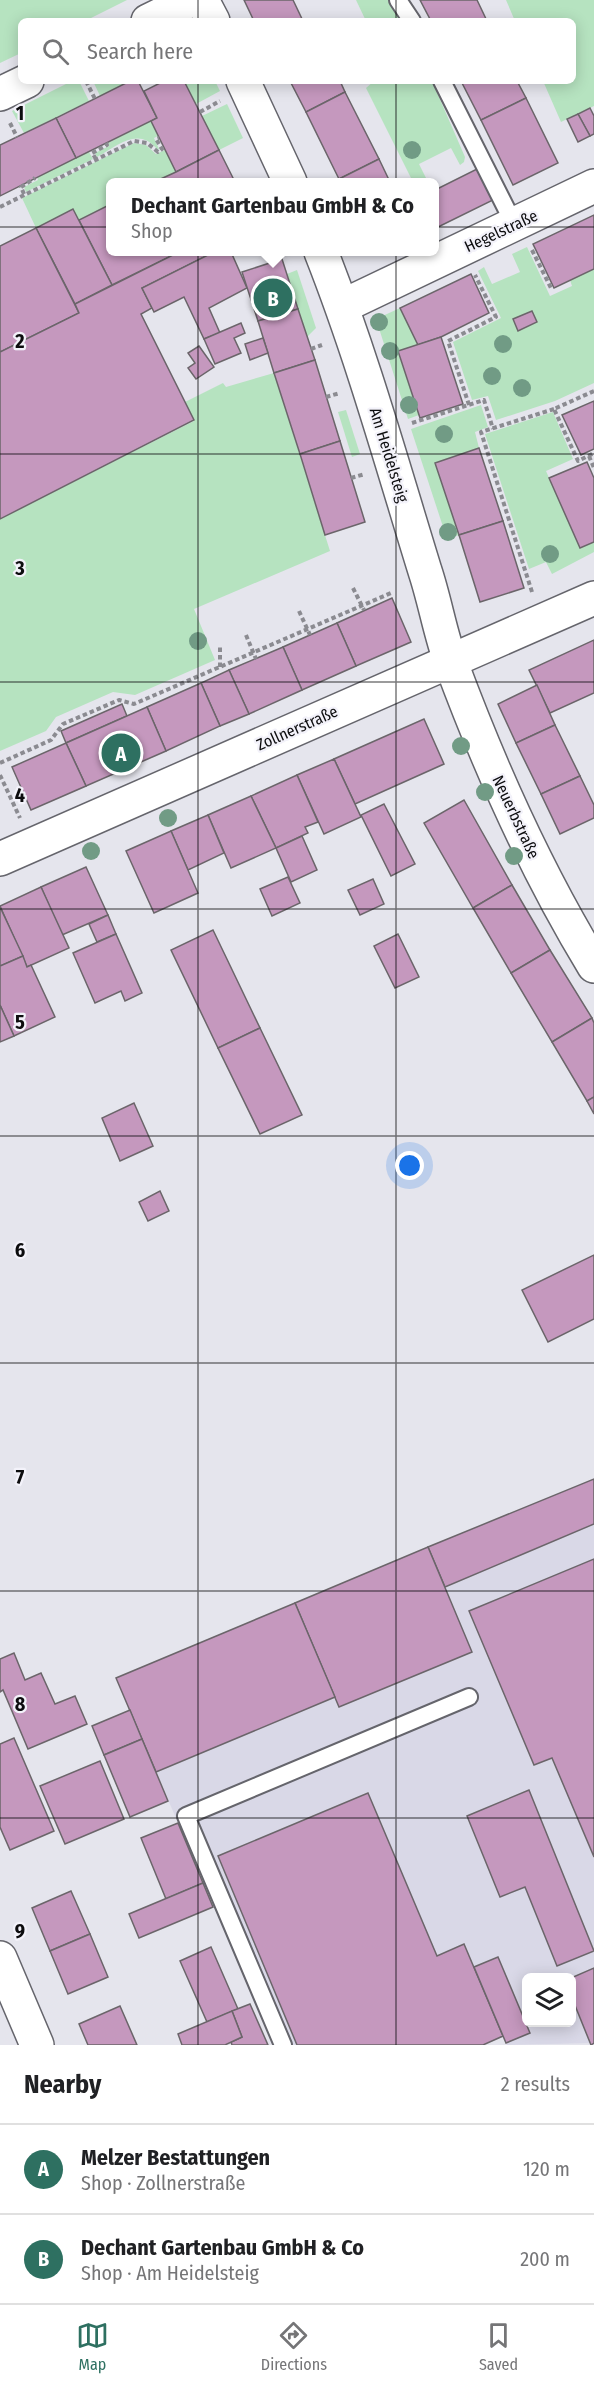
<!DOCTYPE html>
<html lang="en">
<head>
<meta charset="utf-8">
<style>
	body { margin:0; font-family:"Fira Sans Condensed",sans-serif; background:#f2f2f2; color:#202124 }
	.controls { position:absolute; right:18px; bottom:18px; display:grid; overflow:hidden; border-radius:9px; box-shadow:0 3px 15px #0003 }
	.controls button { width:54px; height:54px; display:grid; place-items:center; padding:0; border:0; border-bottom:2px solid #e0e0e0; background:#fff; color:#202124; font:30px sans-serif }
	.you { position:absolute; left:410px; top:1166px; width:21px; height:21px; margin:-15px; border:4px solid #fff; border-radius:50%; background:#1a73e8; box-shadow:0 0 0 9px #1a73e833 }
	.badge { display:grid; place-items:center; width:39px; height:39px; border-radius:50%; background:#2e7061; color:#fff; font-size:20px; font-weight:700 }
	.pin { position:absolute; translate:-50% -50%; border:3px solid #fff; box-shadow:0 2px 6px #0006 }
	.popup { position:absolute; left:106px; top:178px; width:333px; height:78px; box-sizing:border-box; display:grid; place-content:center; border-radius:9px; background:#fff; filter:drop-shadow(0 2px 4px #0005); font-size:20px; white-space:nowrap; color:#757577 }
	.popup b { font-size:22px; color:#202124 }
	.popup::after { content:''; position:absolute; left:50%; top:100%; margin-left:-12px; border:12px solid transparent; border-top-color:#fff }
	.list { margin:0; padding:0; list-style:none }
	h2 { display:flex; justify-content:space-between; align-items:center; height:78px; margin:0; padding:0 24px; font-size:26px }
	h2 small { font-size:20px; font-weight:400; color:#757577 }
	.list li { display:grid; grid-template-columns:39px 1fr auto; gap:18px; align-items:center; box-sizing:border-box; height:90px; padding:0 24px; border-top:2px solid #e0e0e0 }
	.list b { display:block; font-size:22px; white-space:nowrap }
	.list p { margin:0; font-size:20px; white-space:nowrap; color:#757577 }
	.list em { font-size:20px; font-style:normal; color:#757577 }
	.icon { flex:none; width:33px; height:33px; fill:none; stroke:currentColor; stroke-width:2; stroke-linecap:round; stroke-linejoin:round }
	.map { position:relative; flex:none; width:594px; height:2045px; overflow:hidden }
	.search { position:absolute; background:#fff; box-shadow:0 3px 15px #0003; left:18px; right:18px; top:18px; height:66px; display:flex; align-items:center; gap:15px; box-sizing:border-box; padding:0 21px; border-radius:9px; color:#757577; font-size:22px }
	.sheet { height:258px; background:#fff }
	nav { display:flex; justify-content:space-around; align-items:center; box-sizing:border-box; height:84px; border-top:2px solid #e0e0e0; background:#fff; font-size:16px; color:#757577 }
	nav a { display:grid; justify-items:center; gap:3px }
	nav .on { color:#2e7061 }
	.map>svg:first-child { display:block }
	.built { fill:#d9d8e7; fill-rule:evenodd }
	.green { fill:#b6e3c0 }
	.building { fill:#c598be; stroke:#6b656a; stroke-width:1.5 }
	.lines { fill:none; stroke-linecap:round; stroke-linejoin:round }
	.lane-casing { stroke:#65656c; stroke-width:20 }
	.street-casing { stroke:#65656c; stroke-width:36 }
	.secondary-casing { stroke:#65656c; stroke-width:36 }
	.path { stroke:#8b8b91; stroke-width:4; stroke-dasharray:4.5 3; stroke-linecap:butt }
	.lane { stroke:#fff; stroke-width:16 }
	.street { stroke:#fff; stroke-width:33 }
	.secondary { stroke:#fff; stroke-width:33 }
	.tree { fill:#719b85 }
	.grid { fill:none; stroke:#0c0c0e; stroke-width:1.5; stroke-opacity:0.55 }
	.labels { text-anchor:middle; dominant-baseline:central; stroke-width:4.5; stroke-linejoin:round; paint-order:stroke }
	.street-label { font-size:16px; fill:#0c0c0e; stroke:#f3f2fa }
	.grid-label { font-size:20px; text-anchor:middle; font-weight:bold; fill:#0c0c0e; stroke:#f3f2fa; stroke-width:4.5; stroke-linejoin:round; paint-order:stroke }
</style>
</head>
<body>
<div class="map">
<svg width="594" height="2045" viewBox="0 0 594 2045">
	<rect width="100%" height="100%" fill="#e5e5ed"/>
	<path class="built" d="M594 1479V2043L507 2045 503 2037 483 2045H273L116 1678ZM526 1978H572V2022H526Z"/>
	<g class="green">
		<path d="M0 0H127L85 21H21V53L0 63Z"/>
		<path d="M356 0H390L406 21H366Z"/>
		<path d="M506 0H594V106L561 122 543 81H573V21H515Z"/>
		<path d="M72 81H79L89 101 24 133 12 111Z"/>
		<path d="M93 81H130L100 96Z"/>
		<path d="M184 81H215L220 91 196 104Z"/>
		<path d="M374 81H432L465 157 464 162 460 165 451 148 419 164 428 182H413L366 88Z"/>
		<path d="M227 104 243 138 219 150 202 116Z"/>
		<path d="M151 121 158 136 154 138 159 149 158 150C138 126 119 145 97 157L95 153 109 146 108 143Z"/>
		<path d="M134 143 146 145 156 154 165 150 176 172 154 182H111V204L79 220 73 209 36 228 22 198Z"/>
		<path d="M89 152 93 159 26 192 24 187 38 180 37 177Z"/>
		<path d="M527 247 550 296 572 286 570 280 594 269V383L555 401 496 420 488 396 472 400 453 342 501 318 478 271 484 267 492 284 520 272 512 254Z"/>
		<path d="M297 270 316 328 307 337 287 274Z"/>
		<path d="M400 308 418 345 398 352 419 415 408 419 376 319Z"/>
		<path d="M274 373 330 551 194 609 215 660 135 695 113 692 56 717 46 731 0 751V519L194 421 185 402 223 383 226 387Z"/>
		<path d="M481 405 488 427 475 432 479 448 436 463 459 535 447 539 411 429Z"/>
		<path d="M346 410 360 454 352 457 338 412Z"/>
		<path d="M553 412 573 459 546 471 580 548 594 542V552L552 574 546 562 529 569 485 434Z"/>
	</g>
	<g class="building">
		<path d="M244 0H293L303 21H254Z"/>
		<path d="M420 0H477L487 21H431Z"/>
		<path d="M130 81H138L157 118 76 158 56 118Z"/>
		<path d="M164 81H184L219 150 176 172 151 121 157 118 144 91Z"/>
		<path d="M290 81H340L345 92 306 112Z"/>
		<path d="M461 81H517L526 98 481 120Z"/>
		<path d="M345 92 379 159 339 179 306 112Z"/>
		<path d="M526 98 558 163 513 185 481 120Z"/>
		<path d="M590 108 594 116V134L590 136 578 114Z"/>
		<path d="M578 114 590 136 578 142 567 119Z"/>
		<path d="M56 118 76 158 0 196V145Z"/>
		<path d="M219 150 235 182H154L176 172Z"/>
		<path d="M379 159 390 182H341L339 179Z"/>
		<path d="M477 169 493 200 436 228 435 190Z"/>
		<path d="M111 204V252H179L112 285 79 220Z"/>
		<path d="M73 209 112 285 75 304 36 228Z"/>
		<path d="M594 215V269L554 288 533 244Z"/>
		<path d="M36 228 79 313 0 352V246Z"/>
		<path d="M179 252H214L142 288 152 308 141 314 194 420 0 519V352L79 313 75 304Z"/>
		<path d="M214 252H231L247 288 209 308 220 333 204 339 184 297 154 312 142 288Z"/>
		<path d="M282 259 298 309 258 321 242 272Z"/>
		<path d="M471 274 489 313 441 337 418 345 400 308Z"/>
		<path d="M298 309 315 360 274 373 258 321Z"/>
		<path d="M532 311 537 322 518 331 513 319Z"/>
		<path d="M241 323 245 333 234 338 241 353 215 364 204 339Z"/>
		<path d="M441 337 463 404 420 418 398 351Z"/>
		<path d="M263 338 268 353 250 360 245 344Z"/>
		<path d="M199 346 214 367 196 379 188 368 195 363 188 353Z"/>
		<path d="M315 360 340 441 300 454 274 373Z"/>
		<path d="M594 401V449L581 455 562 415Z"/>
		<path d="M340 441 365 522 325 535 300 454Z"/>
		<path d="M479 448 503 521 459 535 435 463Z"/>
		<path d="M587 462 594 478V542L580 548 549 478Z"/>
		<path d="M503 521 524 588 480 602 459 535Z"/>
		<path d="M392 598 411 642 356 666 337 623Z"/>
		<path d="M337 623 356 666 302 690 283 647Z"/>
		<path d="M594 640V693L550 713 529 670Z"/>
		<path d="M283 647 302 690 249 714 229 670Z"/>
		<path d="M229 670 249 714 220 726 201 683Z"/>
		<path d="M201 683 220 726 166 751 147 707Z"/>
		<path d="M537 685 555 725 516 743 498 704Z"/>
		<path d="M122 704 127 716 66 743 61 731Z"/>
		<path d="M147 707 166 751 86 786 66 743Z"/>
		<path d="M424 719 444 764 355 804 334 759Z"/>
		<path d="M555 725 580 776 541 794 516 743Z"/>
		<path d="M66 743 86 786 31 810 12 767Z"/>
		<path d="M334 759 361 817 324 834 297 775Z"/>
		<path d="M297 775 318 822 305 827 308 833 276 848 251 796Z"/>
		<path d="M580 776 594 805V818L560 834 541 794Z"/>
		<path d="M251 796 276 848 231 868 208 815Z"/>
		<path d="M464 800 512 885 473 908 424 823Z"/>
		<path d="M384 804 415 864 391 876 361 815Z"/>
		<path d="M208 815 224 853 188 870 171 831Z"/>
		<path d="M171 831 198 893 154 913 126 851Z"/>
		<path d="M302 836 317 870 291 882 276 848Z"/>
		<path d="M86 867 108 915 62 935 41 887Z"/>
		<path d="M288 877 300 903 272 916 260 889Z"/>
		<path d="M373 879 384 904 360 915 348 890Z"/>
		<path d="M512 885 550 950 511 973 473 908Z"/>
		<path d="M41 887 69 948 27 967 0 906Z"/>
		<path d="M0 907 23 956 0 966Z"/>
		<path d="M108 915 116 934 97 942 89 924Z"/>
		<path d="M213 930 260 1028 218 1048 171 950Z"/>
		<path d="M116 934 142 993 125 1001 121 991 95 1003 73 953Z"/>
		<path d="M398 934 419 977 395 988 374 946Z"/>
		<path d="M550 950 592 1018 552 1042 511 973Z"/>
		<path d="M23 956 27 967 31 965 55 1017 14 1036 0 1005V966Z"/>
		<path d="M0 1005 14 1036 0 1042Z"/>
		<path d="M592 1018 594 1023V1097L587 1101 552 1042Z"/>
		<path d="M260 1028 302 1115 260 1134 218 1048Z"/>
		<path d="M594 1097V1114L587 1101Z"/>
		<path d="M134 1103 153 1146 120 1161 102 1118Z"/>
		<path d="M160 1191 169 1211 148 1221 139 1202Z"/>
		<path d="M594 1255V1319L548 1342 522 1290Z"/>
		<path d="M594 1479V1524L445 1587 428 1547Z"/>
		<path d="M428 1547 472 1652 339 1707 295 1603Z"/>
		<path d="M594 1559V1857L552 1758 534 1765 469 1611Z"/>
		<path d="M295 1603 335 1697 156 1772 116 1678Z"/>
		<path d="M14 1653 25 1680 41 1673 55 1704 75 1696 87 1724 28 1749 3 1690 0 1692V1659Z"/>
		<path d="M130 1710 142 1739 104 1755 92 1726Z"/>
		<path d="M14 1738 54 1831 10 1850 0 1827V1744Z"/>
		<path d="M142 1739 168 1801 130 1817 104 1755Z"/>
		<path d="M100 1761 124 1819 65 1844 40 1786Z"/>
		<path d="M529 1790 594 1951 557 1966 525 1887 500 1897 467 1816Z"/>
		<path d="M368 1793 437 1956 464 1944 503 2036 483 2045H297L218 1856Z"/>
		<path d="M178 1823 203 1883 166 1899 141 1838Z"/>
		<path d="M203 1883 213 1907 139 1938 129 1914Z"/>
		<path d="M71 1891 90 1934 50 1951 32 1908Z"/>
		<path d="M90 1934 108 1977 68 1994 50 1951Z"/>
		<path d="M211 1947 238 2009 207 2022 180 1961Z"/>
		<path d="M498 1957 530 2033 506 2043 474 1967Z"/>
		<path d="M594 1968V2043L591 2045 572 1998 571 1978Z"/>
		<path d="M250 2004 268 2045H232L231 2042 242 2037 232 2011Z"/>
		<path d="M120 2006 137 2045H88L79 2024Z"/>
		<path d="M232 2011 242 2037 225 2045H182L178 2034Z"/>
	</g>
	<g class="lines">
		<g class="lane-casing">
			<g id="lane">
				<path d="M398 0 412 21"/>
				<path d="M442 81 514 224"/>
				<path d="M283 2045 186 1816 469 1697"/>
			</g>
		</g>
		<g class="street-casing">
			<g id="street">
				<path d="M202 0 213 21"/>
				<path d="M148 21 191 0"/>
				<path d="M243 81 290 182"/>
				<path d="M0 94 27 81"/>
				<path d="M321 252C362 356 392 464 425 571 435 601 440 633 451 663 490 768 536 871 594 966"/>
				<path d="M343 306 594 186"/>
				<path d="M0 1958 37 2045"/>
			</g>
		</g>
		<g class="secondary-casing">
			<path id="secondary" d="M0 859 594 598"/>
		</g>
		<g class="path">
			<path d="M86 81 95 99"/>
			<path d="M200 112 220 101"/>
			<path d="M10 123 17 137"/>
			<path d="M96 159 92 153 107 145 106 143"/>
			<path d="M24 194 21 187 35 178"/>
			<path d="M0 207 134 141 147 143 158 152 162 149 156 139 159 138"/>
			<path d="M532 250 552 290"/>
			<path d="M311 349 322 345"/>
			<path d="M594 391 554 409 578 461 594 453"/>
			<path d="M326 397 340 393"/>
			<path d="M469 405 448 341 496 317 475 275"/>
			<path d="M412 423 484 400 493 429"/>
			<path d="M589 456 594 468"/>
			<path d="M351 478 365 474"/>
			<path d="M353 588 364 610"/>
			<path d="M532 592 481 432 554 409"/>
			<path d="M299 611 310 635"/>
			<path d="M246 635 256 659"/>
			<path d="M220 667V646"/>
			<path d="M0 763 51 740 63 724 119 700 134 704 391 593"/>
			<path d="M0 775 20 818"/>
		</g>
		<use href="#lane" class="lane"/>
		<use href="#street" class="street"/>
		<use href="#secondary" class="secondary"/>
	</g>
	<g class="tree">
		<circle cx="412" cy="150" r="9"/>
		<circle cx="379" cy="322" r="9"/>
		<circle cx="503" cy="344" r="9"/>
		<circle cx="390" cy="351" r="9"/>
		<circle cx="492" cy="376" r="9"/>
		<circle cx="522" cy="388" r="9"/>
		<circle cx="409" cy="405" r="9"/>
		<circle cx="444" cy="434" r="9"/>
		<circle cx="448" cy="532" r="9"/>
		<circle cx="550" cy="554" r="9"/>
		<circle cx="198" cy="641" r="9"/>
		<circle cx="461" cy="746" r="9"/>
		<circle cx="485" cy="792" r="9"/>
		<circle cx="168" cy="818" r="9"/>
		<circle cx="91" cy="851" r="9"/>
		<circle cx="514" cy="856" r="9"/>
	</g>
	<path class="grid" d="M198 0V21M396 0V21M198 81V2045M396 81V2045M0 227H594M0 454H594M0 682H594M0 909H594M0 1136H594M0 1363H594M0 1591H594M0 1818H594"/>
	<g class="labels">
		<g class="street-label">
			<text transform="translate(501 231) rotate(-25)">Hegelstraße</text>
			<text transform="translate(389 455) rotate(73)">Am Heidelsteig</text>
			<text transform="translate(297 728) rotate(-24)">Zollnerstraße</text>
			<text transform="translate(516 817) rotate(65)">Neuerbstraße</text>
		</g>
	</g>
	<g class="grid-label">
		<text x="20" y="120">1</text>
		<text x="20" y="348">2</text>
		<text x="20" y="575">3</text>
		<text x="20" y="802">4</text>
		<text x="20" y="1029">5</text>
		<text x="20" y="1257">6</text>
		<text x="20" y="1484">7</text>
		<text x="20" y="1711">8</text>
		<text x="20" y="1938">9</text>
	</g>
</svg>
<div class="controls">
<button><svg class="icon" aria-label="layers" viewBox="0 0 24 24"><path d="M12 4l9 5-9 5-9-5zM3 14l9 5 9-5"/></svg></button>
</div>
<div class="you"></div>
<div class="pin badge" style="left:121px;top:753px">A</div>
<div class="pin badge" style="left:273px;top:298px">B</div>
<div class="popup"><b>Dechant Gartenbau GmbH &amp; Co</b>Shop</div>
<div class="search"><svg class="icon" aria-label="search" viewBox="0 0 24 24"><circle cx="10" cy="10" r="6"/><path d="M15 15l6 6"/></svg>Search here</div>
</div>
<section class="sheet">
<h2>Nearby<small>2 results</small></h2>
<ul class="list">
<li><span class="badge">A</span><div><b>Melzer Bestattungen</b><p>Shop · Zollnerstraße</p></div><em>120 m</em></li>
<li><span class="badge">B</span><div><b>Dechant Gartenbau GmbH &amp; Co</b><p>Shop · Am Heidelsteig</p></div><em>200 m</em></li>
</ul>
</section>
<nav>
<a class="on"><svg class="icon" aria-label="map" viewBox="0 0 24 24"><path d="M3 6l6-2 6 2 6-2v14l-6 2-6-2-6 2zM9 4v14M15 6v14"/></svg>Map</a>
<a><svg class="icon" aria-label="directions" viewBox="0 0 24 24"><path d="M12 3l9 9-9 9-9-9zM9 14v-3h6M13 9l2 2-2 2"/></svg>Directions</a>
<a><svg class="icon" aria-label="saved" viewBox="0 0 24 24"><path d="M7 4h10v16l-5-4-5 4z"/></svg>Saved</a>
</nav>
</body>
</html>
